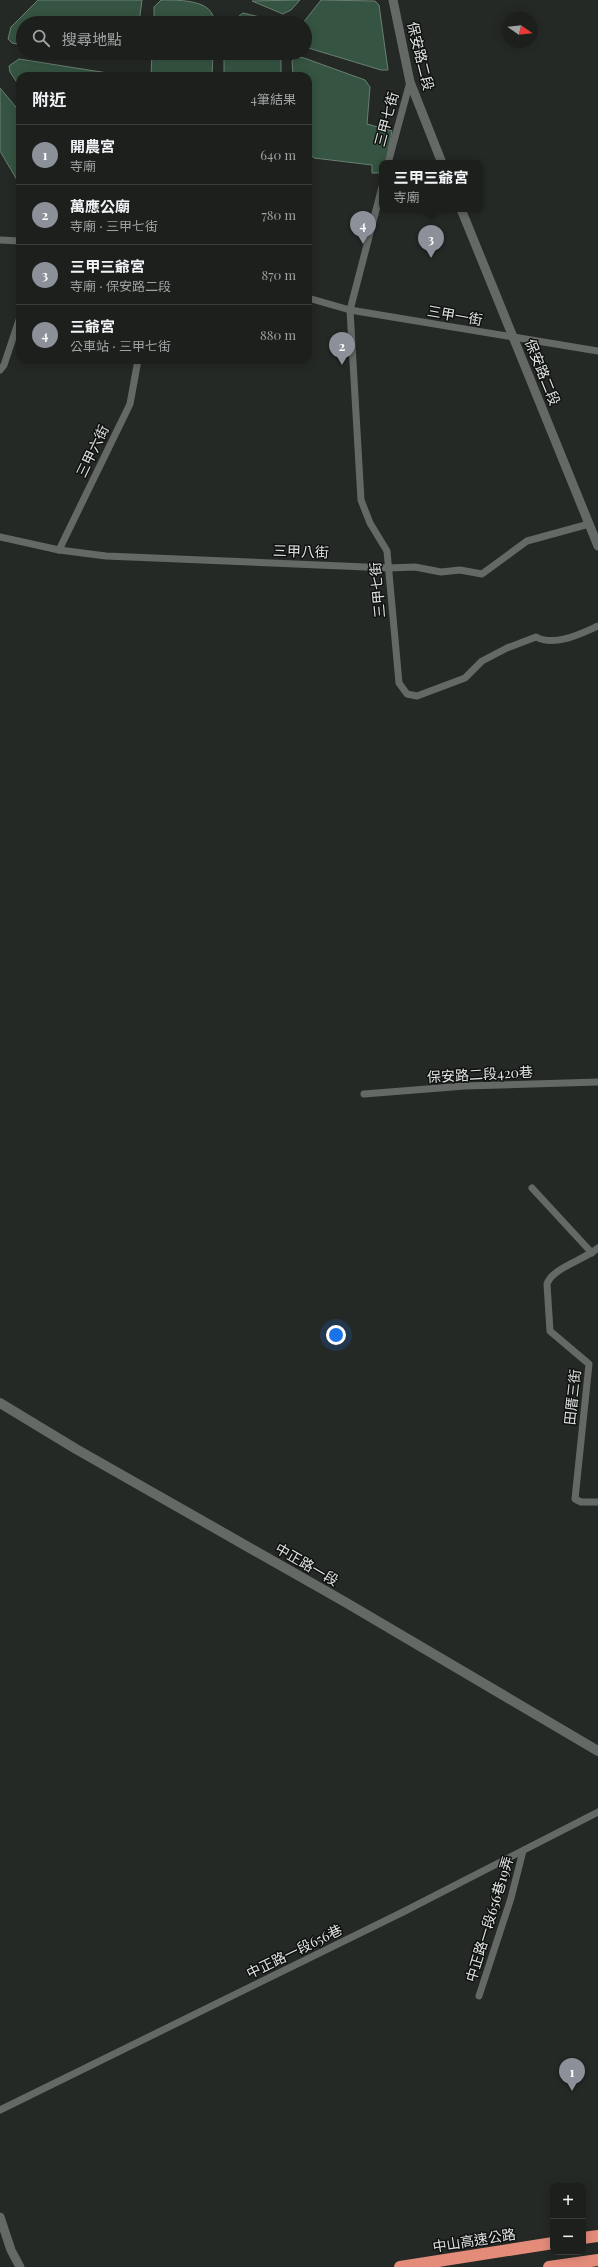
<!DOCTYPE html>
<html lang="zh-TW">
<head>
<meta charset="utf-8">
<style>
	body { margin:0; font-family:"Playfair Display","Noto Sans TC",serif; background:#292c29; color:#f1f3f6 }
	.controls { position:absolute; right:12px; bottom:12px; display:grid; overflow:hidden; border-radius:8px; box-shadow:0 2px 10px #0003 }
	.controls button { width:36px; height:36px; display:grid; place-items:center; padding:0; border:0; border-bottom:1px solid #3a3d3b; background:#1c1f1c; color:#f1f3f6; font:20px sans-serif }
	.compass { position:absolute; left:502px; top:12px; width:36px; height:36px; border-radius:50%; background:#1c1f1c; box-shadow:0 2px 10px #0003; rotate:104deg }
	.you { position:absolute; left:336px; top:1335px; width:14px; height:14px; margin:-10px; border:3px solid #fff; border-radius:50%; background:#1a73e8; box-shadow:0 0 0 6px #1a73e833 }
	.badge { display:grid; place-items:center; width:26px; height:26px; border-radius:50%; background:#8c9099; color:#fff; font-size:13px; font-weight:700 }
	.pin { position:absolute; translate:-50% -33px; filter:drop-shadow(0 1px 2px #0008) }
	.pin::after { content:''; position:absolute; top:21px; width:14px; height:12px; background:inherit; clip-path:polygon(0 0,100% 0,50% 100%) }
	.popup { position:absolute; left:379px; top:160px; width:104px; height:52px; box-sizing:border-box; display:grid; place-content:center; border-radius:8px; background:#1c1f1c; filter:drop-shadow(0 1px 3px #0005); font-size:13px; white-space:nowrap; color:#a0a2a3 }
	.popup b { font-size:15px; color:#f1f3f6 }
	.popup::after { content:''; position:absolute; left:50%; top:100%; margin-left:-8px; border:8px solid transparent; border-top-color:#1c1f1c }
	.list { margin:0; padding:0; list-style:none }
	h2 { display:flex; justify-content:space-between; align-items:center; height:52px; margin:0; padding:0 16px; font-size:17px }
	h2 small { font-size:13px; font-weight:400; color:#a0a2a3 }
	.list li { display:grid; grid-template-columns:26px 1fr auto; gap:12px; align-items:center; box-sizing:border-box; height:60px; padding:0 16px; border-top:1px solid #3a3d3b }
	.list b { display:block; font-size:15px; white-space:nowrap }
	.list p { margin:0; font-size:13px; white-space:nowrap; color:#a0a2a3 }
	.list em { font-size:13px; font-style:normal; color:#a0a2a3 }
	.icon { flex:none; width:22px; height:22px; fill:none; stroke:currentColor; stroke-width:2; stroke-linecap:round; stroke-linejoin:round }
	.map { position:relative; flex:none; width:598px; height:2267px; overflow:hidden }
	.search { position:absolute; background:#1c1f1c; box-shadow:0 2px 10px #0003; left:16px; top:16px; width:296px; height:44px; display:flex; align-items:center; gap:10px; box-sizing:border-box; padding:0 14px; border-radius:22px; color:#a0a2a3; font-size:15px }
	.panel { position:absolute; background:#1c1f1c; box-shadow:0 2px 10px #0003; left:16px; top:72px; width:296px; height:292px; border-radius:12px }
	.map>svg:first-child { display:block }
	.water { fill:#365442; stroke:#697f72 }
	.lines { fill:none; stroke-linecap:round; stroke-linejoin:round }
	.minor { stroke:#646966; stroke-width:7 }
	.tertiary { stroke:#646966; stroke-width:9 }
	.secondary { stroke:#646966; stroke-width:10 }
	.motorway { stroke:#e48c79; stroke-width:12 }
	.labels { text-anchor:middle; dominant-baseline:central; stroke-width:3; stroke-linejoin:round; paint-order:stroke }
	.street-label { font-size:14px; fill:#e0e3e1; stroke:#0f1110 }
</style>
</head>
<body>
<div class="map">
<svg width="598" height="2267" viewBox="0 0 598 2267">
	<rect width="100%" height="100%" fill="#252926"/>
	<g class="water">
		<path d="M38 0H142L139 23H23V45L12 43 8 39 11 27Z"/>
		<path d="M161 0C182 0 215 0 214 23H154V7Z"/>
		<path d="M300 0 291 10 283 14 252 1Z"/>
		<path d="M321 0 375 1 379 5 388 70H381L305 47V23H303Z"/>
		<path d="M243 13 268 19 276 23H230Z"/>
		<path d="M77 53H135C120 65 95 56 77 53Z"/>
		<path d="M152 53H213L212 76H151Z"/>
		<rect x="224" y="53" width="57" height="23"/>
		<path d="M297 57 304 58 365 80 370 87 367 124 392 131 386 163H382V173H372V165L314 158 308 152V76H293L292 61Z"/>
		<path d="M19 59 114 74 117 76H20V87L10 72 9 66Z"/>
		<path d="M0 88 20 112V185L0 151Z"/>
	</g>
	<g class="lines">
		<g class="minor">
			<path d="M388 163 410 82"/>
			<path d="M382 187 350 310 361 500 370 523 387 551 399 683 407 694 417 696 465 678 482 661 507 648 536 637C555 647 580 634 598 626"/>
			<path d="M0 240 20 241"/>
			<path d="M308 298 350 310 598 351"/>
			<path d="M0 370 4 365 20 317"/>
			<path d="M0 537 59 550 106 556 389 568 415 567 441 572 460 570 482 574 527 541 589 524"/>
			<path d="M59 550 130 404 138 360"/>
			<path d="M364 1094 465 1086 598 1082"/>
			<path d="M532 1188 592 1253"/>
			<path d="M598 1248C584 1260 552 1268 547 1284L550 1331 589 1364 575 1499 581 1502H598"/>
			<path d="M479 1996 511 1898 523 1851"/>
			<path d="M0 2110 403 1912 598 1812"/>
		</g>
		<g class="tertiary">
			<path d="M393 0 410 82 442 163"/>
			<path d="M461 209 598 546"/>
			<path d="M0 2217 11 2250 20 2267"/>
		</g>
		<path class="secondary" d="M0 1403 76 1449 345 1602 598 1751"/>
		<g class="motorway">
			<path d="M583 2238 598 2236"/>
			<path d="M400 2267 553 2243"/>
			<path d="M549 2267 598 2260"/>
		</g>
	</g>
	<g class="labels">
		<g class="street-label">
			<text transform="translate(421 56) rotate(76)">保安路二段</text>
			<text transform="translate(386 119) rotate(-75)">三甲七街</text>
			<text transform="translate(455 315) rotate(10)">三甲一街</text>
			<text transform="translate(543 372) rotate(68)">保安路二段</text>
			<text transform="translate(92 451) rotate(-64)">三甲六街</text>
			<text transform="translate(301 551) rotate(2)">三甲八街</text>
			<text transform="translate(377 590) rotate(-95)">三甲七街</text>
			<text transform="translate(480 1074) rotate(-3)">保安路二段420巷</text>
			<text transform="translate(572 1397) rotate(-84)">田厝三街</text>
			<text transform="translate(307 1564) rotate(30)">中正路一段</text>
			<text transform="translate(489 1919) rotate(-73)">中正路一段656巷19弄</text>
			<text transform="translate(294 1951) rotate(-26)">中正路一段656巷</text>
			<text transform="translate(474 2240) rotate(-9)">中山高速公路</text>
		</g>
	</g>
</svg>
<div class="controls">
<button>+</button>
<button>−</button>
</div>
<svg class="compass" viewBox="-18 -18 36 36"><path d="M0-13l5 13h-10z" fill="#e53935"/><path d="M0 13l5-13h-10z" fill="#a0a2a3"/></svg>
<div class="you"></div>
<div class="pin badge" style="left:572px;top:2091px">1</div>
<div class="pin badge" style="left:342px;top:365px">2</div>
<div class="pin badge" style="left:431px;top:258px">3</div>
<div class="popup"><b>三甲三爺宮</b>寺廟</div>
<div class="pin badge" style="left:363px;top:244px">4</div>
<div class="search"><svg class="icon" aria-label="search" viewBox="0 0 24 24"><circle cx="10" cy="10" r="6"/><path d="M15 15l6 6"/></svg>搜尋地點</div>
<section class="panel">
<h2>附近<small>4筆結果</small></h2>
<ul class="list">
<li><span class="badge">1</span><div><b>開農宮</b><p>寺廟</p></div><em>640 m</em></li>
<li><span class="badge">2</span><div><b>萬應公廟</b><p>寺廟 · 三甲七街</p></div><em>780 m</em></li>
<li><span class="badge">3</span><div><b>三甲三爺宮</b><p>寺廟 · 保安路二段</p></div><em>870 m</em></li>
<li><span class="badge">4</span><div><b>三爺宮</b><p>公車站 · 三甲七街</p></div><em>880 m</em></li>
</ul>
</section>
</div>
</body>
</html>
